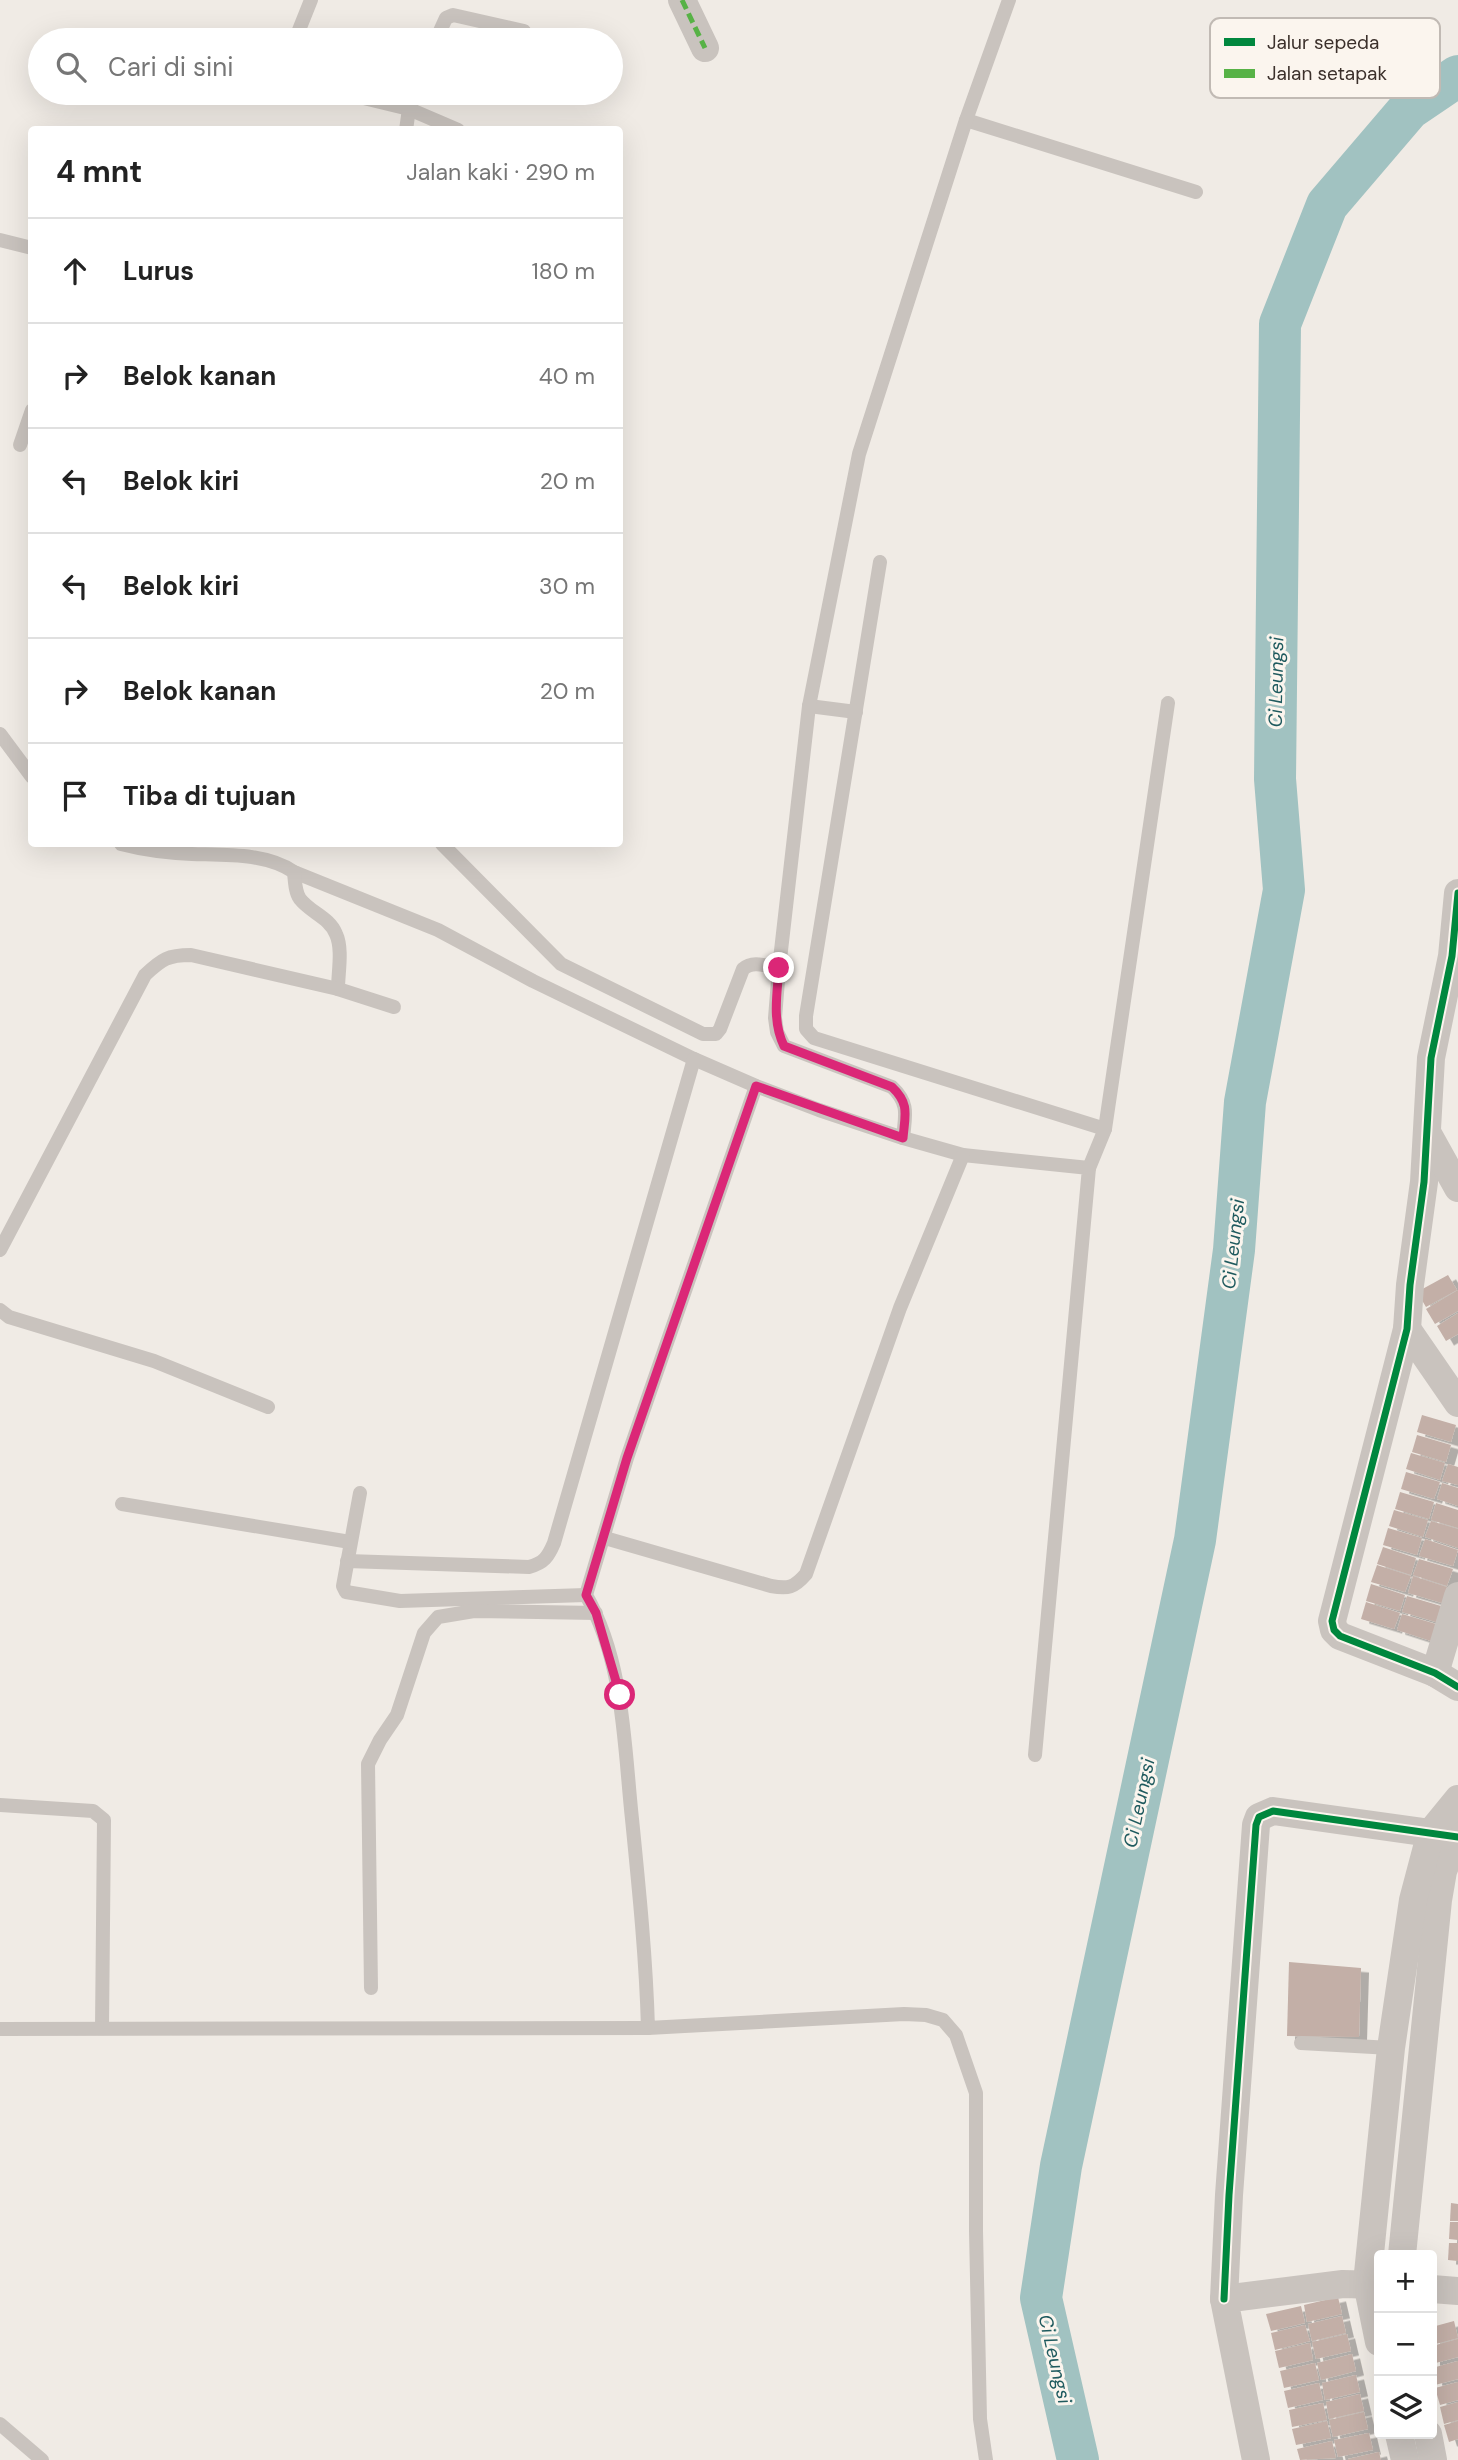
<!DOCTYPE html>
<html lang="id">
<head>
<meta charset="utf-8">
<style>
	body { margin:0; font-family:"DM Sans",sans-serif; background:#f6f6f6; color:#222 }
	.controls { position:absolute; right:21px; bottom:21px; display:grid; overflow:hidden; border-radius:7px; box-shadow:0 7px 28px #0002 }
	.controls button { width:63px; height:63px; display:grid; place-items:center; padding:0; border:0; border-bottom:2px solid #e0e0e0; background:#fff; color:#222; font:35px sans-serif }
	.stop { position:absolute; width:21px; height:21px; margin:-16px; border:5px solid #db2777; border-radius:50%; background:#fff }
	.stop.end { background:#db2777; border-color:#fff; box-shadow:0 2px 7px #0008 }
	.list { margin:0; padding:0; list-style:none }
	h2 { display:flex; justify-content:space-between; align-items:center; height:91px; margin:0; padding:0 28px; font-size:30px }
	h2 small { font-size:23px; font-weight:400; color:#767676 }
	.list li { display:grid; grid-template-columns:46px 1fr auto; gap:21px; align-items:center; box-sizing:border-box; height:105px; padding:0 28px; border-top:2px solid #e0e0e0 }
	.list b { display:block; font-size:26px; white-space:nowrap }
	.list em { font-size:23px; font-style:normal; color:#767676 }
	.icon { flex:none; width:38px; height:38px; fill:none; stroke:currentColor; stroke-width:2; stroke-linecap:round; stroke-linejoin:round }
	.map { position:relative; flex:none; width:1458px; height:2460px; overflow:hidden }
	.search { position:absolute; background:#fff; box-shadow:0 7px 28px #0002; left:28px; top:28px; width:595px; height:77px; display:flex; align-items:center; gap:18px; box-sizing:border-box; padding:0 24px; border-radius:38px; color:#767676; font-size:26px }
	.panel { position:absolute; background:#fff; box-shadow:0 7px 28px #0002; left:28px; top:126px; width:595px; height:721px; border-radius:7px }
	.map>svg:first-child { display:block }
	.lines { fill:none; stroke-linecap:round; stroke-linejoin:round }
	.river { stroke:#a1c2c1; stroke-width:42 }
	.building { fill:#c3afa7; filter:url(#shadow) }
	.lane { stroke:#c9c3be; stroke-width:14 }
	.street { stroke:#c9c3be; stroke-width:28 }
	.quiet { stroke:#57b246; stroke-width:5; stroke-dasharray:10 5; stroke-linecap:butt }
	.cycleway-casing { stroke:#fbf5ee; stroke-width:11 }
	.cycleway { stroke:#00873e; stroke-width:7 }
	.route { stroke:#db2777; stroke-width:9 }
	.labels { text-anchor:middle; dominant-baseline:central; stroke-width:6; stroke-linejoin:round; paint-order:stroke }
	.water-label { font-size:19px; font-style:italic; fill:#1f5a5e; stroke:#fbf5ee }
	.key { fill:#fbf5ee; stroke:#c1bab4; stroke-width:2 }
	.key-label { font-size:19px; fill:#3b302b }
</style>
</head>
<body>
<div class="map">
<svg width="1458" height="2460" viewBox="0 0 1458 2460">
	<defs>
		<filter id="shadow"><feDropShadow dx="8" dy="4.5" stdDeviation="0" flood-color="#0004"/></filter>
	</defs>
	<rect width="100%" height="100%" fill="#f0ebe5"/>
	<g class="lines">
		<path class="river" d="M1078 2460 1041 2298 1061 2166 1195 1540 1234 1250 1245 1102 1284 890 1275 779 1280 324 1327 205 1409 109 1458 76"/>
	</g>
	<g class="building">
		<path d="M1448 1275 1457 1290 1426 1307 1417 1292Z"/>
		<path d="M1458 1290V1311L1435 1324 1426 1309Z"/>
		<path d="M1458 1313V1334L1446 1341 1437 1326Z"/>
		<path d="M1422 1415 1456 1425 1451 1442 1417 1432Z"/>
		<path d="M1417 1435 1451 1445 1446 1462 1412 1452Z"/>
		<path d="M1411 1453 1445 1463 1440 1480 1406 1469Z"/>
		<path d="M1448 1464 1458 1467V1485L1442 1481Z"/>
		<path d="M1406 1472 1440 1482 1434 1499 1401 1489Z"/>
		<path d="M1442 1483 1458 1488V1506L1437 1499Z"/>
		<path d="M1400 1492 1434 1502 1429 1519 1395 1509Z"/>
		<path d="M1436 1503 1458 1510V1528L1431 1520Z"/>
		<path d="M1394 1510 1428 1520 1423 1537 1389 1526Z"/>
		<path d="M1431 1521 1458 1529V1548L1425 1537Z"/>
		<path d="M1388 1528 1422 1538 1417 1555 1383 1545Z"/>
		<path d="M1425 1539 1458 1550 1453 1566 1419 1556Z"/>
		<path d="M1383 1547 1416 1558 1411 1575 1377 1564Z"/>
		<path d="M1419 1559 1453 1569 1447 1586 1413 1575Z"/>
		<path d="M1377 1565 1411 1576 1405 1592 1371 1582Z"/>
		<path d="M1413 1576 1447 1587 1442 1603 1408 1593Z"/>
		<path d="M1371 1584 1405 1595 1400 1611 1366 1601Z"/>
		<path d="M1407 1596 1441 1606 1436 1622 1402 1612Z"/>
		<path d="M1366 1602 1400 1613 1394 1629 1361 1619Z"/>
		<path d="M1402 1614 1436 1624 1431 1641 1397 1630Z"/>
		<path d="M1289 1962 1361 1968 1359 2037 1287 2036Z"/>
		<path d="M1451 2203 1458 2204V2221H1450Z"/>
		<path d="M1450 2222H1458V2240L1449 2239Z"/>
		<path d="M1449 2243H1458V2261L1448 2260Z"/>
		<path d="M1338 2297 1342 2314 1307 2322 1304 2305Z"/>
		<path d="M1301 2306 1305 2323 1271 2331 1266 2314Z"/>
		<path d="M1342 2316 1346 2333 1312 2341 1308 2324Z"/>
		<path d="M1454 2321 1458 2338 1432 2345V2327Z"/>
		<path d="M1305 2325 1310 2341 1275 2350 1271 2333Z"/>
		<path d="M1347 2334 1351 2351 1316 2359 1312 2342Z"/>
		<path d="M1458 2339V2357L1432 2364V2346Z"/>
		<path d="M1310 2343 1313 2360 1279 2368 1275 2351Z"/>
		<path d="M1352 2354 1356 2371 1321 2380 1317 2363Z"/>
		<path d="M1458 2361V2379L1435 2385 1432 2368Z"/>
		<path d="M1315 2363 1319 2380 1284 2388 1280 2371Z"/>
		<path d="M1356 2375 1360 2392 1325 2400 1322 2383Z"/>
		<path d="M1458 2382V2400L1440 2405 1435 2388Z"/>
		<path d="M1319 2383 1323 2400 1288 2408 1284 2391Z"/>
		<path d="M1360 2394 1364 2411 1329 2419 1326 2402Z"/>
		<path d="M1458 2402V2420L1444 2424 1440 2407Z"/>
		<path d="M1323 2403 1327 2420 1292 2427 1289 2410Z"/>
		<path d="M1364 2412 1368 2429 1333 2437 1329 2420Z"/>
		<path d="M1327 2421 1331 2438 1296 2445 1292 2429Z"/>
		<path d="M1458 2421V2439L1449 2442 1444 2425Z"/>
		<path d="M1369 2433 1373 2450 1338 2457 1334 2440Z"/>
		<path d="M1332 2441 1336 2458 1300 2460 1297 2449Z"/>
		<path d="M1379 2452 1381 2460H1348V2459Z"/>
	</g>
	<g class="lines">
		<g class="lane">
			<path d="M295 40 311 0"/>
			<path d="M436 40 446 18 453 15 524 31"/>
			<path d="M343 93 409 109 458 130"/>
			<path d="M966 120 1196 192"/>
			<path d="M406 130 409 109 415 93"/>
			<path d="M0 240 32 248"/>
			<path d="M20 445 32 410"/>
			<path d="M880 562 806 1016V1029L814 1038 1105 1129"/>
			<path d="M809 706 856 712"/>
			<path d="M0 734 32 777"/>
			<path d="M121 844C144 850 169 853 192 854 226 855 266 853 294 872L438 930 533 981 694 1059 756 1086 819 1110 903 1138 963 1155 1089 1168 1035 1755"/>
			<path d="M442 844 561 964 703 1034H716L720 1029 743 969C753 960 766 966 779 968"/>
			<path d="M294 872C295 881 295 892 300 899 311 913 329 917 336 934 343 949 338 973 338 989L394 1007"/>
			<path d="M756 1086 627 1458 586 1595C624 1662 624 1744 632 1819 639 1889 646 1958 648 2028L904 2014 926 2015 943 2020 956 2035 976 2093V2231L980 2419 986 2460"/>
			<path d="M903 1138C905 1116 910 1104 892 1087L784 1046 777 1032 775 1018 779 968 809 706 859 454 966 120 1009 0"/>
			<path d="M1089 1168 1105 1129 1168 703"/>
			<path d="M0 1250 145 975C162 959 168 955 191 955L338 989"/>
			<path d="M0 1310 9 1317 154 1361 268 1407"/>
			<path d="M360 1493 343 1586 346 1592 400 1601 586 1595"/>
			<path d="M122 1504 350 1542"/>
			<path d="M605 1538 771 1586C788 1589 794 1588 806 1574L900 1308 963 1155"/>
			<path d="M347 1561 529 1567C544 1563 548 1557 554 1543L694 1059"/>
			<path d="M0 1805 93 1811 104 1820 102 2028"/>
			<path d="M371 1988 368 1764 380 1740 397 1715 424 1633 438 1617 474 1611 596 1613"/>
			<path d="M0 2029 648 2028"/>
			<path d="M1301 2043 1391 2048"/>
			<path d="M0 2424 42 2460"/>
		</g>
		<g class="street">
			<path d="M682 0 705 48"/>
			<path d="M1458 893 1452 956 1431 1058 1424 1182 1410 1285 1407 1329 1332 1621 1334 1630 1340 1636 1435 1673 1458 1687"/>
			<path d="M1428 1134 1458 1188"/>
			<path d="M1407 1329 1458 1403"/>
			<path d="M1435 1673 1458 1596"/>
			<path d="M1402 2255 1438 1900 1443 1871 1458 1833"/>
			<path d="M1432 2289 1458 2291"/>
			<path d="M1224 2299 1229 2195 1256 1825 1259 1817 1273 1811 1458 1837"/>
			<path d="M1379 2342 1367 2283 1391 2048 1413 1900 1431 1832 1458 1799"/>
			<path d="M1399 2434 1405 2460"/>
			<path d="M1428 2434 1433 2460"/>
			<path d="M1256 2460 1224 2299 1343 2284 1379 2285"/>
		</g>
		<path class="quiet" d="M682 0 705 48"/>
		<g class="cycleway-casing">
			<g id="cycleway">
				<path d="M1458 893 1452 956 1431 1058 1424 1182 1410 1285 1407 1329 1332 1621 1334 1630 1340 1636 1435 1673 1458 1687"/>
				<path d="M1224 2299 1229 2195 1256 1825 1259 1817 1273 1811 1458 1837"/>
			</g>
		</g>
		<use href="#cycleway" class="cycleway"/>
	</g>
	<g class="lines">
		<path class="route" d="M620 1695 596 1613 586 1595 627 1458 756 1086 903 1138C905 1115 910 1104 892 1087L784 1046C772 1021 777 995 779 968"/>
	</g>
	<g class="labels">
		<g class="water-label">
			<text transform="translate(1276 682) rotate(-89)">Ci Leungsi</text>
			<text transform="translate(1233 1244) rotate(-84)">Ci Leungsi</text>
			<text transform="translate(1139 1803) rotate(-78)">Ci Leungsi</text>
			<text transform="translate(1055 2359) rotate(77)">Ci Leungsi</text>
		</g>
	</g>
	<rect x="1210" y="18" width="230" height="80" rx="10" class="key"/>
	<rect x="1224" y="38" width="31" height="8" fill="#00873e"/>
	<rect x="1224" y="69" width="31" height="9" fill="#57b246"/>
	<g class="key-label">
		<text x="1267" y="49">Jalur sepeda</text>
		<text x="1267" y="80">Jalan setapak</text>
	</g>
</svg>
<div class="controls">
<button>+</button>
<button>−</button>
<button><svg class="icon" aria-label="layers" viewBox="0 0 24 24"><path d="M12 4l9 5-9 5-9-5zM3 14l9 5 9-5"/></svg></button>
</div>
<div class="stop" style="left:620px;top:1695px"></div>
<div class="stop end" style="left:779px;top:968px"></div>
<div class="search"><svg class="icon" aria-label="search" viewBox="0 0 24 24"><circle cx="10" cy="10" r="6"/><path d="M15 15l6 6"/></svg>Cari di sini</div>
<section class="panel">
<h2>4 mnt<small>Jalan kaki · 290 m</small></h2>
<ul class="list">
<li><svg class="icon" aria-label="ahead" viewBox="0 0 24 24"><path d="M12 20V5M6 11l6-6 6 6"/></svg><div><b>Lurus</b></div><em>180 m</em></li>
<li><svg class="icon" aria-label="right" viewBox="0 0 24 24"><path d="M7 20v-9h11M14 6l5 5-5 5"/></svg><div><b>Belok kanan</b></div><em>40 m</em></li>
<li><svg class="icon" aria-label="left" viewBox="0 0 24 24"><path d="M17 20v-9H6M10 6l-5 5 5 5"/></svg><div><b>Belok kiri</b></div><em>20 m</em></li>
<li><svg class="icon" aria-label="left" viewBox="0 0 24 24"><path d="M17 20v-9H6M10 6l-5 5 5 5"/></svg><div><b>Belok kiri</b></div><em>30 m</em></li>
<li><svg class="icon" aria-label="right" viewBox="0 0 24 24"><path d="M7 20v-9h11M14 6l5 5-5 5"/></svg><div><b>Belok kanan</b></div><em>20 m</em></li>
<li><svg class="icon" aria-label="arrive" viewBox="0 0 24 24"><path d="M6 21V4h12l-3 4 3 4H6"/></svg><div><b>Tiba di tujuan</b></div></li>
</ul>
</section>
</div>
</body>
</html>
